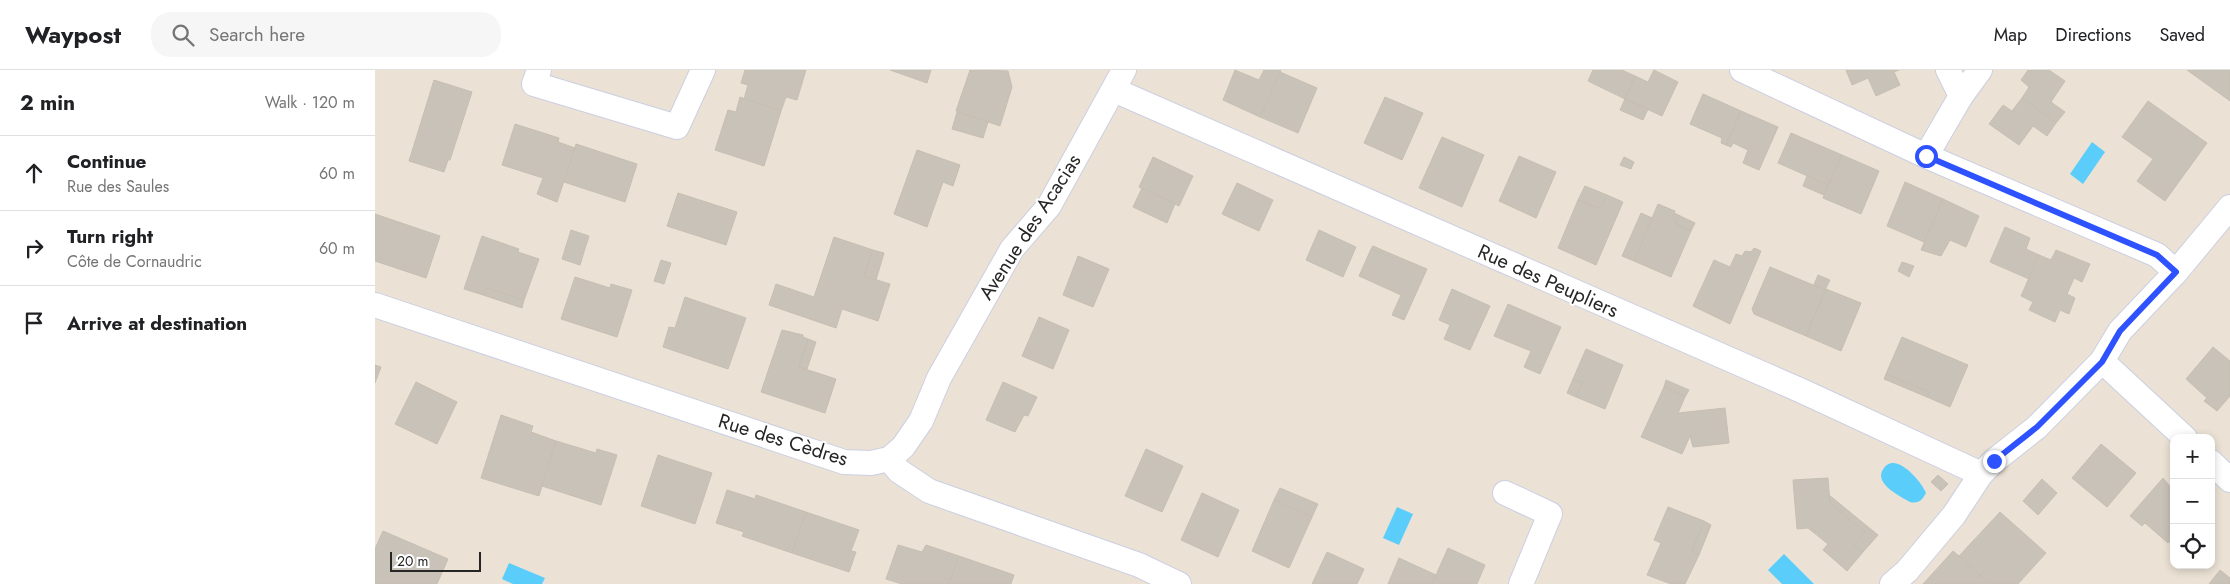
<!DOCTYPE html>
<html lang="en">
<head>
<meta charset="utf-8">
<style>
	body { margin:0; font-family:Jost,sans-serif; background:#f6f6f6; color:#202124 }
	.controls { position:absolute; right:15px; bottom:15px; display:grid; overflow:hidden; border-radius:10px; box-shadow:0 2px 8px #0003 }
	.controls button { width:45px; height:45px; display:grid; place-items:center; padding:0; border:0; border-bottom:1px solid #e0e0e0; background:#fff; color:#202124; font:25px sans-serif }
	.scale { position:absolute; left:15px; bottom:12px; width:91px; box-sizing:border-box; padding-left:5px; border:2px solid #262626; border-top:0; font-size:14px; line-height:18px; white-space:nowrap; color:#262626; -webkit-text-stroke:4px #fff; paint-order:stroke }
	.stop { position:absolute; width:15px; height:15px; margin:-11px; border:4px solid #2f52ff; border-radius:50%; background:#fff }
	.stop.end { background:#2f52ff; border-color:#fff; box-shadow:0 1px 5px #0008 }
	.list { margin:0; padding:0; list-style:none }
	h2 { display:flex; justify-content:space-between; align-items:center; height:65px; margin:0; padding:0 20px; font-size:21px }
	h2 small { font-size:16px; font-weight:400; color:#757577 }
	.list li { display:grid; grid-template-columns:32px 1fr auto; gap:15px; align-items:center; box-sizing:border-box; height:75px; padding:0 20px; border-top:1px solid #e0e0e0 }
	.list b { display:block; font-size:19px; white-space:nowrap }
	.list p { margin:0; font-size:16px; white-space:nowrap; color:#757577 }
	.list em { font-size:16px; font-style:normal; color:#757577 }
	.icon { flex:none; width:28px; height:28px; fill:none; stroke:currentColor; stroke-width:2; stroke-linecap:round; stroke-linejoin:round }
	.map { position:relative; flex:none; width:1855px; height:514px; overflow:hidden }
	header { display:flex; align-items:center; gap:30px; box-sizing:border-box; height:70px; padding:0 25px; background:#fff; border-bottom:1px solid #e0e0e0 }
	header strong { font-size:24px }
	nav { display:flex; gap:28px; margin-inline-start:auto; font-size:18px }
	.search { width:350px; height:45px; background:#f6f6f6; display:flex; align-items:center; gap:12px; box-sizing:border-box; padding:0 18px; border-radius:20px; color:#757577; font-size:19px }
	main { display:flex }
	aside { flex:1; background:#fff }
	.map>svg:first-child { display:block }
	.water { fill:#5bcdfb }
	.building { fill:#c9c2b9; stroke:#c6bfb0 }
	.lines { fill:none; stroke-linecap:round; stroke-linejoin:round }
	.street-casing { stroke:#cbcfe2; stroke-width:26 }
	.street { stroke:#fff; stroke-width:24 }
	.route { stroke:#2f52ff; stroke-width:6 }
	.labels { text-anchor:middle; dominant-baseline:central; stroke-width:4; stroke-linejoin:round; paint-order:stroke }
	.street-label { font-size:20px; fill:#262626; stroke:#fff }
</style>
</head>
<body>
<header>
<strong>Waypost</strong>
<div class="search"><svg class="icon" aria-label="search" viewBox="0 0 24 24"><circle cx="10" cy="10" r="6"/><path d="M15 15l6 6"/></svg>Search here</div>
<nav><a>Map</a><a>Directions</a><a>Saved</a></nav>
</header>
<main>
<aside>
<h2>2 min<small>Walk · 120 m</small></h2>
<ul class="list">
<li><svg class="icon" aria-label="ahead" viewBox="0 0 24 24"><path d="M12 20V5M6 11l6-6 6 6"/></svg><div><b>Continue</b><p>Rue des Saules</p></div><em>60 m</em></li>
<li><svg class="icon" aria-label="right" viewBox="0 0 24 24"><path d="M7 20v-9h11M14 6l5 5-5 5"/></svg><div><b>Turn right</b><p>Côte de Cornaudric</p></div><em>60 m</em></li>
<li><svg class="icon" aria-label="arrive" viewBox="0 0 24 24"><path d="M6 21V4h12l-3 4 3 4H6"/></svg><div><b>Arrive at destination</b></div></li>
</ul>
</aside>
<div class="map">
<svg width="1855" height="514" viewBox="0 0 1855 514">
	<rect width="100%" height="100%" fill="#ebe2d5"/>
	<g class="water">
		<path d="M1717 72 1730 82 1708 114 1695 104Z"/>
		<path d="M1519 393C1531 394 1547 413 1551 423 1547 430 1544 434 1535 432 1525 426 1497 413 1509 398 1511 395 1514 393 1519 393Z"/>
		<path d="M1022 437 1038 444 1024 475 1008 468Z"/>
		<path d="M1409 484 1439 514H1407L1393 500Z"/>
		<path d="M134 493 170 508 167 514H138L127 509Z"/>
	</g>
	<g class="building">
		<path d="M370 0H431L422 30 411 27 406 41 369 29 373 15 366 13Z"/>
		<path d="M515 0H556L552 13Z"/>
		<path d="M595 0 633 1 637 17 625 56 581 41Z"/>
		<path d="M860 0 884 10 889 0H906L885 47 848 30Z"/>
		<path d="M1218 0H1247L1260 6 1250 29 1213 11Z"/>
		<path d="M1279 0 1303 12 1287 46 1250 29 1260 6 1273 12Z"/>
		<path d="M1471 0H1524L1519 2 1525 15 1501 26 1493 8 1477 15Z"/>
		<path d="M1653 0H1674L1690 11 1676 32 1690 42 1681 53 1647 28 1654 17 1646 10Z"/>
		<path d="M1812 0H1855V31Z"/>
		<path d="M905 2 942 18 923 63 885 47Z"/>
		<path d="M59 10 97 22 75 90H73L69 102 34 91Z"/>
		<path d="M1328 24 1366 41 1351 75 1346 73 1347 68 1315 54Z"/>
		<path d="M365 27 406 41 389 96 340 80 353 40 361 42Z"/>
		<path d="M1010 27 1048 43 1027 90 989 73Z"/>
		<path d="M1647 28 1681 53 1672 66 1658 56 1644 75 1614 54 1628 35 1637 41Z"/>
		<path d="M1250 29 1273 39 1268 50 1245 40Z"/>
		<path d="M1773 31 1832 73 1790 131 1762 111 1778 89 1747 67Z"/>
		<path d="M1366 41 1403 57 1384 100 1368 93 1373 80 1358 73 1356 77 1351 75Z"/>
		<path d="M582 42 613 52 608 68 577 59Z"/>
		<path d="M140 54 184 68 183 72 200 78 182 132 162 124 168 108 127 95Z"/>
		<path d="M1416 63 1467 85 1453 115 1403 93Z"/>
		<path d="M1067 67 1109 85 1087 137 1044 118Z"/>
		<path d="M201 74 262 94 250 132 189 112Z"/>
		<path d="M542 80 585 95 578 116 568 112 552 157 519 144Z"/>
		<path d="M1467 85 1504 101 1486 144 1448 128Z"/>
		<path d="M1144 86 1181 102 1161 148 1124 131Z"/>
		<path d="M778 87 818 106 804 136 764 117Z"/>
		<path d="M1249 87 1259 92 1256 99 1245 95Z"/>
		<path d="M1432 106 1453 115 1449 125 1428 116Z"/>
		<path d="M1530 112 1568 129 1549 172 1512 156Z"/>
		<path d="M862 113 898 130 884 161 847 144Z"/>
		<path d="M1210 116 1232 125 1226 139 1203 130Z"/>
		<path d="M767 118 800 134 792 153 758 137Z"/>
		<path d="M303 123 362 142 351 175 292 156Z"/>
		<path d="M1232 125 1248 132 1221 195 1183 178 1203 130 1226 139Z"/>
		<path d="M1568 129 1604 146 1591 177 1575 170 1566 186 1546 180Z"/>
		<path d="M1283 134 1300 141 1298 147 1302 149 1300 154 1316 161 1296 207 1259 191Z"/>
		<path d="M1266 143 1277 148 1259 191 1247 186Z"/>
		<path d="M1299 143 1320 153 1316 161 1300 154 1302 149 1298 147Z"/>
		<path d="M0 144 65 166 51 208 0 191Z"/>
		<path d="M1630 157 1655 168 1651 179 1664 185 1654 209 1615 192Z"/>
		<path d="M196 160 214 166 205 195 187 189Z"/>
		<path d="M944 160 981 177 968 207 931 190Z"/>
		<path d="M107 166 144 179 143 182 164 189 149 230 111 218 108 225 89 219Z"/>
		<path d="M459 167 498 180 489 206 515 214 503 251 467 239 461 258 394 235 401 214 439 227Z"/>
		<path d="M998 176 1014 183 1013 186 996 179Z"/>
		<path d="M1379 178 1386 181 1355 254 1318 236 1339 190 1355 197 1361 184 1367 186 1370 181 1376 182Z"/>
		<path d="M996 179 1013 186 1014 183 1052 199 1029 250 1017 245 1026 225 984 206Z"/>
		<path d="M498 180 509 183 501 210 489 206Z"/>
		<path d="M1681 180 1715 194 1707 212 1699 208 1692 224 1700 228 1694 244 1685 240 1680 252 1654 240 1658 232 1646 226 1664 185 1676 190Z"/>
		<path d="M703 186 734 199 718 237 688 225Z"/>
		<path d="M286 190 296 193 289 214 279 211Z"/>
		<path d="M1527 192 1539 196 1534 207 1523 201Z"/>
		<path d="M1395 197 1450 220 1431 266 1379 244 1377 239Z"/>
		<path d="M1443 205 1455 210 1450 220 1439 215Z"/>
		<path d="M200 207 235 218 236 214 257 220 242 267 186 249Z"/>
		<path d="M111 218 149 230 147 238 108 225Z"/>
		<path d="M1077 219 1115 236 1095 280 1069 269 1075 255 1064 250Z"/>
		<path d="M1451 219 1486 233 1466 281 1431 266Z"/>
		<path d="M310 227 371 248 353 299 288 277 294 257 300 258Z"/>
		<path d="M1133 234 1186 257 1165 304 1149 297 1156 281 1119 266Z"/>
		<path d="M664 247 694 260 678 299 647 286Z"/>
		<path d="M407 260 428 265V267L433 269 424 297 461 309 450 343 386 322Z"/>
		<path d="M1527 267 1593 295 1575 337 1552 327 1554 322 1511 304Z"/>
		<path d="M433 269 441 272 432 299 424 297Z"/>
		<path d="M1838 277 1855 291V326L1842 341 1829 331 1832 328 1811 309Z"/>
		<path d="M1211 279 1248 295 1230 339 1201 327 1208 313 1198 309Z"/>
		<path d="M0 295 6 297 0 313Z"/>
		<path d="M1511 304 1554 322 1552 327 1509 309Z"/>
		<path d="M1198 309 1208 313 1201 327 1192 323Z"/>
		<path d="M1291 310 1314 320 1310 327 1289 317Z"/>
		<path d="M41 312 82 332 62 374 20 354Z"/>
		<path d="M628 312 662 327 653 346 649 345 640 362 611 350Z"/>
		<path d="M1289 317 1310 327 1303 343 1350 338 1354 373 1318 377 1315 366 1307 384 1266 367Z"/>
		<path d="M126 345 158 356 156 362 181 371 164 426 106 408Z"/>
		<path d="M181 371 221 383 222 379 242 385 226 435 167 416Z"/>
		<path d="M1726 374 1761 403 1732 437 1697 408Z"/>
		<path d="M771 379 808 396 787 442 750 426Z"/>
		<path d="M283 385 337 403 320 454 266 436Z"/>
		<path d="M1563 405 1573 414 1566 421 1556 412Z"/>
		<path d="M1453 408 1455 433 1490 462 1479 475 1488 482 1472 501 1448 480 1453 474 1433 458 1422 459 1418 410Z"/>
		<path d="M1788 408 1798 420 1796 422 1799 424V466L1793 473 1770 453 1767 456 1755 446Z"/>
		<path d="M1667 409 1682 423 1663 445 1648 431Z"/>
		<path d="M905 418 943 434 937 447 899 430Z"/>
		<path d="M352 420 380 429 381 425 431 442 417 483 367 466 369 462 341 453Z"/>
		<path d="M827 423 864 440 843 487 806 470Z"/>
		<path d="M1454 425 1503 465 1488 482 1479 475 1490 462 1455 433Z"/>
		<path d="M899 430 937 447 914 498 877 481Z"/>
		<path d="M1293 437 1329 451 1317 481 1324 485 1310 514H1296L1272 505 1286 473 1279 470Z"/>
		<path d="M431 442 484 460 476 481 481 482 474 502 417 483Z"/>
		<path d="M1625 442 1671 483 1643 514H1615L1584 486Z"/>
		<path d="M1329 451 1336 455 1324 485 1317 481Z"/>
		<path d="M8 461 73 489 62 514H0V479Z"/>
		<path d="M523 475 547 482 551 475 584 486 574 514H527L511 509Z"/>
		<path d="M1073 478 1110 495 1102 514H1057Z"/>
		<path d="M1578 481 1584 486 1615 514H1548Z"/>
		<path d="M952 482 989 499 982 514H937Z"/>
		<path d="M584 486 639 505 636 514H574Z"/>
		<path d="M1024 488 1061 505 1057 514H1013Z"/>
		<path d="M1845 500 1855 508V514H1834Z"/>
	</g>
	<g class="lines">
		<g class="street-casing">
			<g id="street">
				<path d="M164 0 159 14 302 57 328 0"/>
				<path d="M1367 0 1551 86 1782 185 1801 202"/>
				<path d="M1573 0 1586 26"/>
				<path d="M739 20 1427 321 1606 404"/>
				<path d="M1551 86 1586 26 1605 0"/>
				<path d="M0 235 469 392 496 393 514 389 528 377 546 351 564 308 637 179 674 136 749 0"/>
				<path d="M1727 291 1810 368"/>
				<path d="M514 389 524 401 554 421 764 495 804 514"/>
				<path d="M1836 392 1855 410"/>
				<path d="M1130 423 1175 444 1146 514"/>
				<path d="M1517 514 1532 501 1579 445 1606 404 1619 391 1662 357 1727 291 1745 261 1801 202 1855 137"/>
			</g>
		</g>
		<use href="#street" class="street"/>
	</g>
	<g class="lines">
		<path class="route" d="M1551 86 1782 185 1801 202 1745 261 1727 292 1662 357 1619 391"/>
	</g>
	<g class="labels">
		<g class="street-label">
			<text transform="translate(655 157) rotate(-57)">Avenue des Acacias</text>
			<text transform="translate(1173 211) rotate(24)">Rue des Peupliers</text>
			<text transform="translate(408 370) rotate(17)">Rue des Cèdres</text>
		</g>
	</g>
</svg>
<div class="controls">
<button>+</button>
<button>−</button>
<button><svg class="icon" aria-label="locate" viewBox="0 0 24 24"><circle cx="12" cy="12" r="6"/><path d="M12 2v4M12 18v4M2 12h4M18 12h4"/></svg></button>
</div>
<div class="scale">20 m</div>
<div class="stop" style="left:1551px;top:86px"></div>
<div class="stop end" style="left:1619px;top:391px"></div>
</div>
</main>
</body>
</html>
